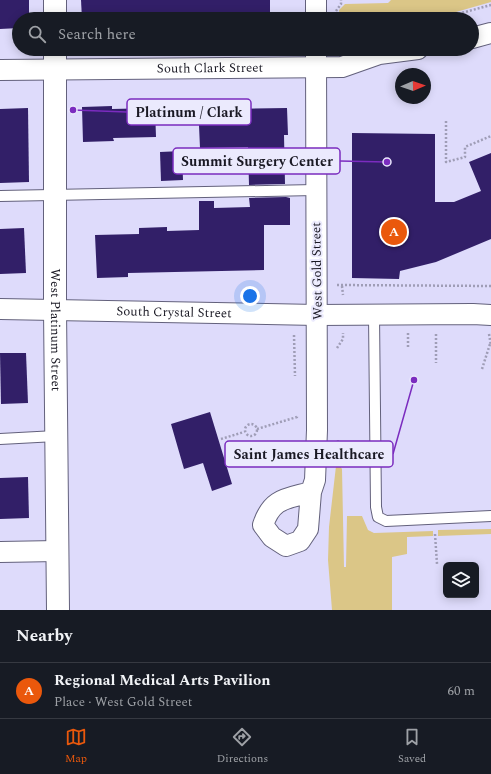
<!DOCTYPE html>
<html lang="en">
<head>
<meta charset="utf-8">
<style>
	body { margin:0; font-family:Spectral,serif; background:#242831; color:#f1f3f6 }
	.controls { position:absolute; right:12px; bottom:12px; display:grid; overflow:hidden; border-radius:6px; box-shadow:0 2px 10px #0003 }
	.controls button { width:36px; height:36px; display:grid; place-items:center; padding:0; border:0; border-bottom:1px solid #363941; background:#171b24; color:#f1f3f6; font:20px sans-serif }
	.compass { position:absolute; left:395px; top:68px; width:36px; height:36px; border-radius:50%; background:#171b24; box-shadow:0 2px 10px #0003; rotate:88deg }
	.you { position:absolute; left:250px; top:296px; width:14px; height:14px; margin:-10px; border:3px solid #fff; border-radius:50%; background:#1a73e8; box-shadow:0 0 0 6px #1a73e833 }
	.badge { display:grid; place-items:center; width:26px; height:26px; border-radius:50%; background:#ea580c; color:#fff; font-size:13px; font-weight:700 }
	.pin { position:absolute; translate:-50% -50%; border:2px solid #fff; box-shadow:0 1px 4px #0006 }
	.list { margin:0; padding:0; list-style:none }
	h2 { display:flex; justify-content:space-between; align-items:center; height:52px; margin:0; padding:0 16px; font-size:17px }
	h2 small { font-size:13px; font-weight:400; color:#9ea1a6 }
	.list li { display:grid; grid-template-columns:26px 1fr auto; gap:12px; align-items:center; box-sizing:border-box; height:56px; padding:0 16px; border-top:1px solid #363941 }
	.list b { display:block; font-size:15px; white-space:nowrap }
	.list p { margin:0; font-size:13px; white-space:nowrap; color:#9ea1a6 }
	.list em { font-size:13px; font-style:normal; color:#9ea1a6 }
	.icon { flex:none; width:22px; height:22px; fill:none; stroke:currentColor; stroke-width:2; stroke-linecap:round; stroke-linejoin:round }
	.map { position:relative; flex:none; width:491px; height:610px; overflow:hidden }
	.search { position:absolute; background:#171b24; box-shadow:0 2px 10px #0003; left:12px; right:12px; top:12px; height:44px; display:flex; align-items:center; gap:10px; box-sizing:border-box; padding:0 14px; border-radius:22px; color:#9ea1a6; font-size:15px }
	.sheet { height:108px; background:#171b24 }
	nav { display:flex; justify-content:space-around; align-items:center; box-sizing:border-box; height:56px; border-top:1px solid #363941; background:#171b24; font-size:11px; color:#9ea1a6 }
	nav a { display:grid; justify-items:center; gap:2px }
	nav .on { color:#ea580c }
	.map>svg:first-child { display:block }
	.green { fill:#dbc687 }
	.building { fill:#321f68 }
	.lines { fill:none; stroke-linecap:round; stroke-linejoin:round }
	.service-casing { stroke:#63617c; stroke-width:12 }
	.minor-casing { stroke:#63617c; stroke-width:22 }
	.tertiary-casing { stroke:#63617c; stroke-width:24 }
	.path { stroke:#9f9db6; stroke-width:2.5; stroke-dasharray:2 2; stroke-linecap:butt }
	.service { stroke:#fff; stroke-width:10 }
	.minor { stroke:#fff; stroke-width:20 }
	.tertiary { stroke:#fff; stroke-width:22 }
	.labels { text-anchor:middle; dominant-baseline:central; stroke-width:4; stroke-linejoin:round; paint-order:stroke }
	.street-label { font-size:13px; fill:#1a1924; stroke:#ebeafd }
	.leader { fill:none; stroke:#7b2cbf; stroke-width:1.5 }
	.callout-dot { fill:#7b2cbf; stroke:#ebeafd; stroke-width:1.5 }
	.callout { fill:#ebeafd; stroke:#7b2cbf; stroke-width:1.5 }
	.callout-label { font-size:14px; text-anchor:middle; font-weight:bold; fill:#1a1924 }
</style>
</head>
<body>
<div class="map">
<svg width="491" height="610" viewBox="0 0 491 610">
	<rect width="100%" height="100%" fill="#dedbfb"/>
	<g class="green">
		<path d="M391 0H491V2L449 14 422 19H340L339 10 345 4 388 3Z"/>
		<path d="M336 466H340L342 469 344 567H346L347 516H362L368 530 374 533 433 531V536L407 537V554L392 557V610H332L328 560 329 527Z"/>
		<path d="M491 529V534L438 536V530Z"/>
	</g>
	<g class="building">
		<path d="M0 0H29V19H19V28L0 29Z"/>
		<path d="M81 0H270V19H82Z"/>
		<path d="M230 101V109L287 108 288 135H284L285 184 249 185 248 147 200 148 198 103Z"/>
		<path d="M112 106V109L155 108 156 137 113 138 114 141 83 142 82 107Z"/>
		<path d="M28 108 29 182 0 183V109Z"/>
		<path d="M352 133 435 134V202H454L481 191 469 162 491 153V239L436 262 400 271 399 279 352 278Z"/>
		<path d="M182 151 183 180 161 181 160 152Z"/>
		<path d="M286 197 290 198V225H264V270L128 273V277L97 278 95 235 139 234V228L167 227V231L199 230V201H214V208L250 207 249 198Z"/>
		<path d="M24 228 26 273 0 274V229Z"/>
		<path d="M0 353H26L28 403 1 404Z"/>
		<path d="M210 412 232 484 212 491 203 463 184 469 171 424Z"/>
		<path d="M28 477 29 518 0 519V478Z"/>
	</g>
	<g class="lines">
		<g class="service-casing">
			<g id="service">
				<path d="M0 196 315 190"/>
				<path d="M374 315 376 507 378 517 386 521 491 516"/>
				<path d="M0 439 56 436"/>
			</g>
		</g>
		<g class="minor-casing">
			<g id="minor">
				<path d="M316 0V19"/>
				<path d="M472 38 491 33"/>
				<path id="s1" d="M0 70 342 67 379 54 418 49"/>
				<path id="s2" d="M0 309 317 315 473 314 491 315"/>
				<path d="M311 492C286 499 272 498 263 525L272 537 286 546 300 541 308 529 311 492 315 480 317 430 316 49"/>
				<path d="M0 552 57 551"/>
			</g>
		</g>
		<g class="tertiary-casing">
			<g id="tertiary">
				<path d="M55 0V19"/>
				<path id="s3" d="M55 49V309L58 610"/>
			</g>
		</g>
		<g class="path">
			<path d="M336 11 341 4V0"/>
			<path d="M439 19 491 5"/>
			<path d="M446 121V162L465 157V147L491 136"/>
			<path d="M337 285 491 286"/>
			<path d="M342 286 343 295"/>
			<path d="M408 333V348"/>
			<path d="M436 334V363"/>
			<path d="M489 334 491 346"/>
			<path d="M294 335 295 376"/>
			<path d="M337 348 343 339V333"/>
			<path d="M482 369 490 344"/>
			<circle cx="251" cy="430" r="6"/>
			<path d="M257 429 297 417V415"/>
			<path d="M221 439 244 432"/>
			<path d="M338 466V439"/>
			<path d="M435 534 437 564"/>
		</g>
		<use href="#service" class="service"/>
		<use href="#minor" class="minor"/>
		<use href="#tertiary" class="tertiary"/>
	</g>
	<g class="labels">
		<g class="street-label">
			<text stroke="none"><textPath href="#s1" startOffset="210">South Clark Street</textPath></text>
			<text transform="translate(317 271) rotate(-91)">West Gold Street</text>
			<text stroke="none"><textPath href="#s2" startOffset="174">South Crystal Street</textPath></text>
			<text stroke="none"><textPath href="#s3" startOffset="281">West Platinum Street</textPath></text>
		</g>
	</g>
	<path class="leader" d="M73 110L127 112M387 162L340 161M414 380L393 454"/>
	<g class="callout-dot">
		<circle cx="73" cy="110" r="4"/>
		<circle cx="387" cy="162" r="4"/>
		<circle cx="414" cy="380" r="4"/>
	</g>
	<g class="callout">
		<rect x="127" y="99" width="124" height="26" rx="4"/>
		<rect x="173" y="148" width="167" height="26" rx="4"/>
		<rect x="225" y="441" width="168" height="26" rx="4"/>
	</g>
	<g class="callout-label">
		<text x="189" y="117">Platinum / Clark</text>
		<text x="257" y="166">Summit Surgery Center</text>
		<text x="309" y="459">Saint James Healthcare</text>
	</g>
</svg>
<div class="controls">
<button><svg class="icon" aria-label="layers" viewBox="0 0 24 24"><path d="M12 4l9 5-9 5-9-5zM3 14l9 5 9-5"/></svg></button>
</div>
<svg class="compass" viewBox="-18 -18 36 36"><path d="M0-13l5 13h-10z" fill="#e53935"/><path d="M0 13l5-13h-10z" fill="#9ea1a6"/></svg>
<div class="you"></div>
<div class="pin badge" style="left:394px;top:232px">A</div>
<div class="search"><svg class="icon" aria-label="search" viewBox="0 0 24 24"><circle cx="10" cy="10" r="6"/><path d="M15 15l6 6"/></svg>Search here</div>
</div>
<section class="sheet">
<h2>Nearby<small></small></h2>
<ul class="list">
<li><span class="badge">A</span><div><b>Regional Medical Arts Pavilion</b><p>Place · West Gold Street</p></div><em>60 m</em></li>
</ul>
</section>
<nav>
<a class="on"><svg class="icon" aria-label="map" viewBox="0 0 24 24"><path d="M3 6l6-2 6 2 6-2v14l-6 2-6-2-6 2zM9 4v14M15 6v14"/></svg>Map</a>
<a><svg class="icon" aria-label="directions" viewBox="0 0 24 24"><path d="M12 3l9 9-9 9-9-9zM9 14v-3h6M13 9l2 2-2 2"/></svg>Directions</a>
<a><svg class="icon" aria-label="saved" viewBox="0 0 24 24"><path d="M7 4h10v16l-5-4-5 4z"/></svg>Saved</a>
</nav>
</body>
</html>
